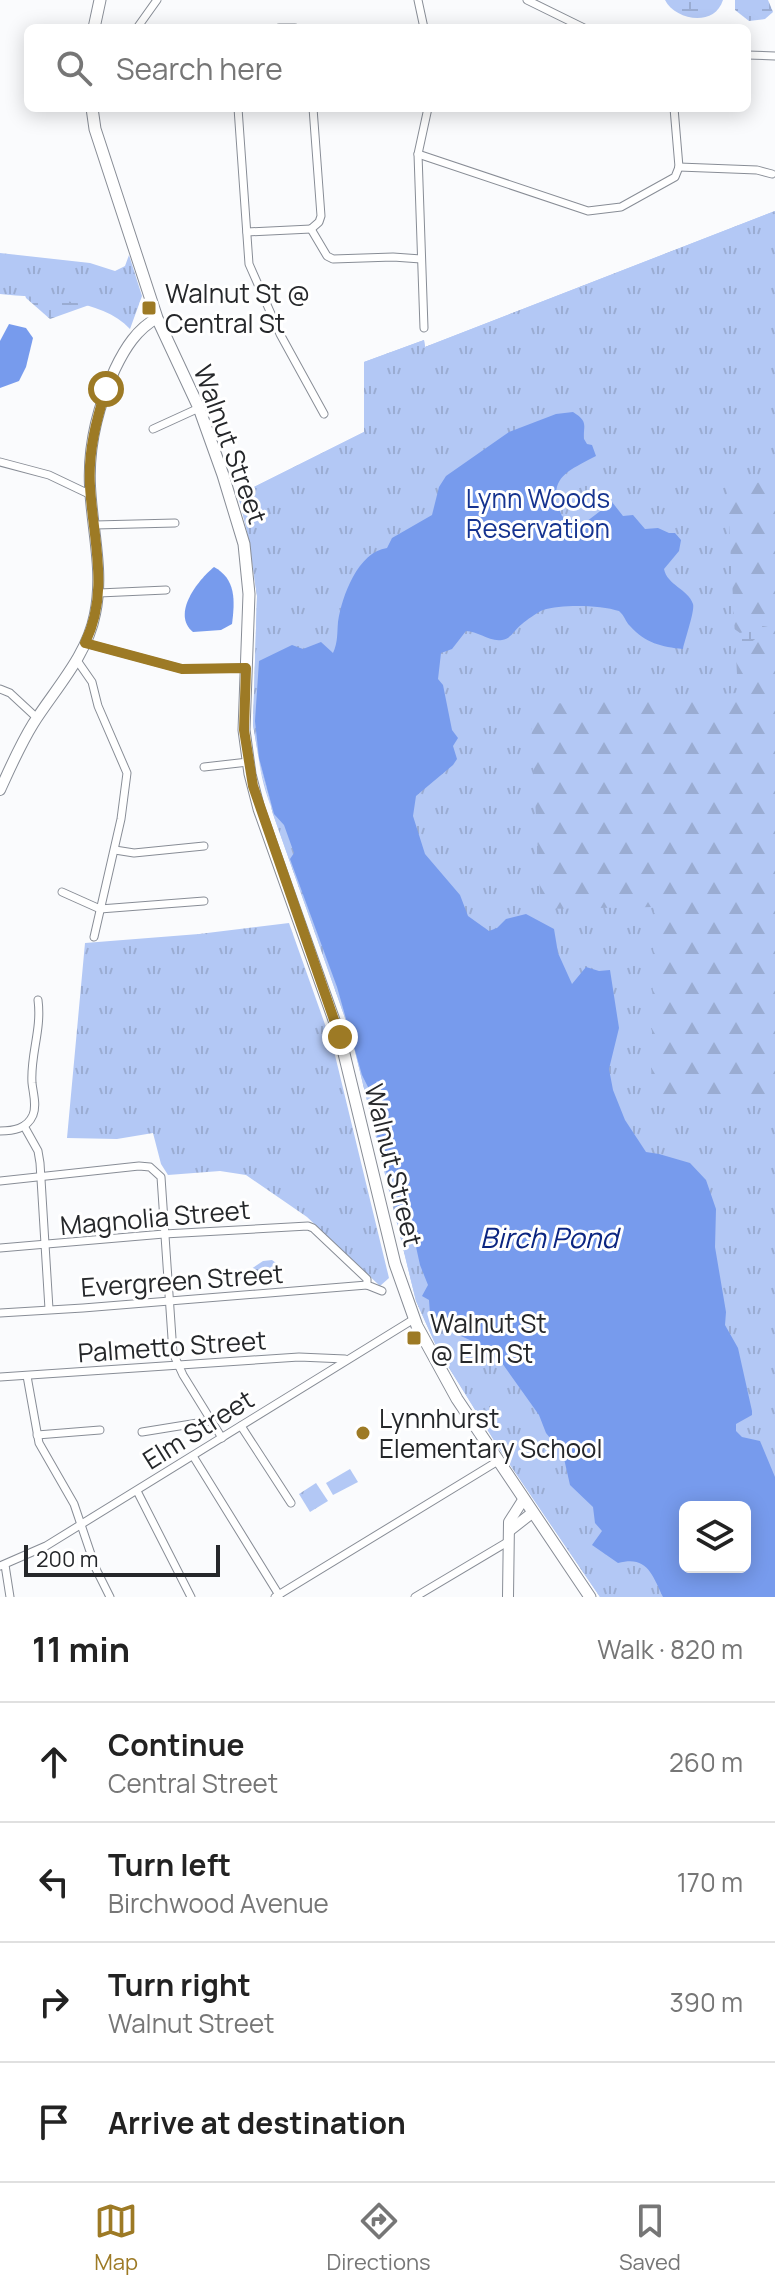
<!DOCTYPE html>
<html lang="en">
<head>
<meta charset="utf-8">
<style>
	body { margin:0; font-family:Manrope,sans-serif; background:#f2f2f2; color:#222 }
	.controls { position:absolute; right:24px; bottom:24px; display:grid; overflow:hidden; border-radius:12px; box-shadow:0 4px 20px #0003 }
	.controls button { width:72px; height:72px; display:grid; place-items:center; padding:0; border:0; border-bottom:2px solid #e0e0e0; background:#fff; color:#222; font:40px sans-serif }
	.scale { position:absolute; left:24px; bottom:20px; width:196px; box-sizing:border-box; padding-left:8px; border:4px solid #25272a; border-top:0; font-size:22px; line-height:28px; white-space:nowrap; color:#25272a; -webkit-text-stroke:6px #fff; paint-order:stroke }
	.stop { position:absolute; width:24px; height:24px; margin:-18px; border:6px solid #9d7a25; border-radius:50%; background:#fff }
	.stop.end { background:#9d7a25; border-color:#fff; box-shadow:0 2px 8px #0008 }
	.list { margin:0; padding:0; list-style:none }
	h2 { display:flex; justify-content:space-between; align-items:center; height:104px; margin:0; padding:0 32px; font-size:34px }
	h2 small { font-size:26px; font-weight:400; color:#767676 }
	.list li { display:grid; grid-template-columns:52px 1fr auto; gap:24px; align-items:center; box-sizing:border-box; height:120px; padding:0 32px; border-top:2px solid #e0e0e0 }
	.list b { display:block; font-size:30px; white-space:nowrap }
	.list p { margin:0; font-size:26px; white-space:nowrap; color:#767676 }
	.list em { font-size:26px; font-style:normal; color:#767676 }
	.icon { flex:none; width:44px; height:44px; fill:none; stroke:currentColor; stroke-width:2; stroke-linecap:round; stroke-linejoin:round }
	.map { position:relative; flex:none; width:775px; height:1597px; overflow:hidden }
	.search { position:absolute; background:#fff; box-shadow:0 4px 20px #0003; left:24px; right:24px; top:24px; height:88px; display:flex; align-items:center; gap:20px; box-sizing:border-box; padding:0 28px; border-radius:12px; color:#767676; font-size:30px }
	.sheet { height:584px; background:#fff }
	nav { display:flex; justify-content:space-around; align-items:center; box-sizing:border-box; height:112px; border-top:2px solid #e0e0e0; background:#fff; font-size:22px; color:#767676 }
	nav a { display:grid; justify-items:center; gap:4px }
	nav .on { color:#9d7a25 }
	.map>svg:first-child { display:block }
	.forest { fill:url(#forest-firs) }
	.wetland { fill:url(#wetland-marsh) }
	.park { fill:url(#park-tufts); fill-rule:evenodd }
	.garden { fill:#b3c8f5 }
	.water { fill:#779bed; fill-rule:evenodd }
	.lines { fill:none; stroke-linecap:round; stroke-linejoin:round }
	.street-casing { stroke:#888d96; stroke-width:9 }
	.secondary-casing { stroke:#888d96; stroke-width:12 }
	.primary-casing { stroke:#888d96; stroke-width:13 }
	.street { stroke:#fff; stroke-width:7 }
	.secondary { stroke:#fff; stroke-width:10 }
	.primary { stroke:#fff; stroke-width:11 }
	.route { stroke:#9d7a25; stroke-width:10 }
	.poi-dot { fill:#9d7a25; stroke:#fff; stroke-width:3 }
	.labels { text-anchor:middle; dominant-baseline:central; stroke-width:6; stroke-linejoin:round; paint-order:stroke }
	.poi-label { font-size:26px; fill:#25272a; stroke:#fff; text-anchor:start }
	.street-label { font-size:26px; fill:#25272a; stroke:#fff }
	.park-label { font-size:26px; fill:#163490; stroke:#fff }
	.water-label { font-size:28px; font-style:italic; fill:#0b2581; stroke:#fff }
</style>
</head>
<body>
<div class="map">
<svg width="775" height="1597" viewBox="0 0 775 1597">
	<defs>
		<pattern id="forest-firs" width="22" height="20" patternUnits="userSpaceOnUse" patternTransform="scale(2)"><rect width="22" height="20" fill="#b3c8f5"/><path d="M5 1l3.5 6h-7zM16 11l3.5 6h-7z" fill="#9aacd2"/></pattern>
		<pattern id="wetland-marsh" width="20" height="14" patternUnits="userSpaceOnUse" patternTransform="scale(2)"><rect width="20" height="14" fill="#b3c8f5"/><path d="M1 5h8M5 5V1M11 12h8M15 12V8" fill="none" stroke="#9aacd2"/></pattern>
		<pattern id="park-tufts" width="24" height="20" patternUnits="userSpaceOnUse" patternTransform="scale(2)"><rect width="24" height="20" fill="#b3c8f5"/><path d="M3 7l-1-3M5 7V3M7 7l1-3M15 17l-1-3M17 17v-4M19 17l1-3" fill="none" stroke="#9aacd2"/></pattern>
	</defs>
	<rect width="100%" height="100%" fill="#fafbfd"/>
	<path class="forest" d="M775 211V1477L760 1441 742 1437 736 1431V1424L752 1415V1411L738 1348 725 1325 726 1312 715 1247 716 1209 706 1180 690 1163 660 1154 646 1152 625 1120 613 1090 609 1070 619 1028 610 970 600 971 586 967 572 984 558 953 554 929 526 914 506 919 497 928 489 931 468 916 460 895 425 855 413 812 416 796 453 765 457 759 453 746 458 738C447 721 451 694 438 679L441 653 452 649 466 631C479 631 489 642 502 640 511 639 515 629 522 624 527 620 536 613 543 610 562 604 600 605 619 611 625 616 625 621 630 626 645 642 662 648 683 649 685 638 696 613 693 604 688 589 667 585 664 569L679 552 681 540 675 533H669L658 528 645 530 633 515 623 516 612 502 582 525 574 524 562 516C545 479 568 472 596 457L592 445 587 444 584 439C583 425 589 421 573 412L556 414 509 432 476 457 457 466 441 483 432 515 392 538 387 548C358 552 342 596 338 622 337 634 338 642 333 653L321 642 303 649 292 645 259 661C252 706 254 774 275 815 277 819 281 821 283 824 289 831 291 845 294 853L290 859 337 987 362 1075 370 1089 373 1090 377 1081 382 1084 374 1126 401 1227 413 1232 420 1265 428 1285 422 1296 429 1300 430 1314 435 1324 474 1342 502 1363 539 1415 546 1433 563 1454 570 1485 593 1508 595 1523 602 1531 592 1546 617 1563C647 1555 652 1574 663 1597H600L500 1450 438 1350 416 1301 351 1035 273 814 260 766 253 725 257 596 249 539 238 495 364 432V362L424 340 425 347Z"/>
	<g class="wetland">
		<path d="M665 0H723C714 28 675 20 665 0Z"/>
		<path d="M735 0H768L773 12 765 19 749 21 735 10Z"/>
		<path d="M23 289 92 304 50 319 26 298Z"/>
		<path d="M763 626 768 627C756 639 747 648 730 651L733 628 740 633Z"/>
		<path d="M272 1260 280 1266 279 1274 274 1280H258L248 1286 232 1273 237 1269 248 1271 263 1261Z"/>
	</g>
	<g class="park">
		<path d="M775 211V481L727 485 738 693 530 705 541 909 654 907 651 1094 775 1101V1597H600L500 1450 438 1350 416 1301 351 1035 273 814 260 766 253 725 257 596 249 539 238 495 364 432V362L424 340 425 347ZM685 1507H745V1567H685Z"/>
		<path d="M0 253 90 263 115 271 125 266 129 255 142 296 130 329C102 298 39 298 0 294Z"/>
		<path d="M289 923 333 1047 389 1278 380 1286 307 1217 246 1175 220 1171 168 1175 161 1164 153 1133 117 1139 67 1138 85 943 199 934Z"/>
		<path d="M316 1483 328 1501 310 1512 299 1494Z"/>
	</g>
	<path class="garden" d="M350 1469 358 1482 333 1495 326 1483Z"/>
	<g class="water">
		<path d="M9 324 26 328 33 338 26 367 19 381 0 388V341Z"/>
		<path d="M573 412C589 422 583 425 584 439L587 444 592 445 596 456C568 471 545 478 562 516L574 524 582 525 612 502 623 516 633 515 645 529 658 528 669 533H675L681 540 679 551 664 569C667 585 688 589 693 604 695 611 685 639 683 649 662 647 645 643 630 626 625 621 625 616 619 611 600 605 562 604 543 610 536 613 527 620 522 624 515 629 511 639 502 640 489 642 478 631 466 631L452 649 441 653 438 679 443 685 452 730 458 738 453 746 457 759 453 765 416 796 413 816 425 854 460 895 468 916 489 931 497 928 506 919 526 914 554 929 558 953 572 984 586 967 599 971 610 970 619 1028 609 1069 613 1090 625 1120 646 1152 659 1154 690 1163 706 1180 716 1209 715 1247 726 1312 725 1325 738 1348 752 1411V1415L736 1424V1431L742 1437 760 1441 775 1477V1597H663C652 1574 647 1555 618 1563L592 1545 602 1531 595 1523 593 1507 570 1485 563 1454 546 1433 539 1415 502 1363 474 1342 435 1324 430 1314 429 1300 422 1296 428 1285 420 1265 413 1233 401 1228 374 1125 382 1084 377 1081 373 1090 369 1089 362 1075 337 987 290 859 294 853 284 825 274 814 259 758 255 721 259 661 292 645 303 649 321 642 333 653C338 642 337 633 338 622 342 596 358 552 387 548L392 538 432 515 439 487 446 476 509 432 556 414ZM745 1507V1567H685V1507Z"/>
		<path d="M214 567C236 579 235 600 232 624L221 630 193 632C171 614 198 580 214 567Z"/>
	</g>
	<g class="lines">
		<g class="street-casing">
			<g id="street">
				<path d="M418 0 424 28"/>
				<path d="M527 0 584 28"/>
				<path d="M137 28 157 0"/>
				<path d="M279 28H295"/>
				<path d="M747 55 775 56"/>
				<path d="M238 108 249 264 280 334 324 414"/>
				<path d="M674 108 679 167"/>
				<path d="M418 154 588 211 621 207 675 177 679 167"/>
				<path d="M679 167 757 170 772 174"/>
				<path d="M311 229 327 256 333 259 393 257 421 259"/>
				<path d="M311 229 319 222 321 216 313 108"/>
				<path d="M247 232 311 229"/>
				<path d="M424 328 418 154 428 108"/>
				<path d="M153 429 199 408"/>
				<path d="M0 462 49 475 91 495"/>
				<path d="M95 525 175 523"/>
				<path d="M99 593 166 590"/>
				<path d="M85 643 182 669 246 668"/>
				<path d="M76 659 92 682 98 706 127 773 121 819 94 937"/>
				<path d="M0 689 10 693 37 718"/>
				<path d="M204 767 248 762"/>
				<path d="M115 850 134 853 204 846"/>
				<path d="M62 892 100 909 204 901"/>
				<path d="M24 1126 38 1151 40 1163 49 1309"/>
				<path d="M0 1131C13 1131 27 1129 33 1115 37 1105 33 1093 32 1083 30 1055 42 1030 38 1000"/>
				<path d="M0 1181 139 1166 150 1167 161 1177 173 1353 183 1375 222 1438"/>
				<path d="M0 1248 164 1234 308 1226 313 1228 367 1279V1285L382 1291"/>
				<path d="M0 1313 83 1308 367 1285"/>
				<path d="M27 1376 39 1443 74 1504 96 1569 110 1597"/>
				<path d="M0 1377 299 1357 345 1359"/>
				<path d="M241 1426 291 1503"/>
				<path d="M142 1432 210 1421"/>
				<path d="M37 1435 100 1430"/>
				<path d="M193 1456 279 1595"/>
				<path d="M137 1491 191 1597"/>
				<path d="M5 1565 10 1597"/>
				<path d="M0 1566 46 1546 414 1319"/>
				<path d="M275 1597 498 1461"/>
				<path d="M415 1597 509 1541"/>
			</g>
		</g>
		<g class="secondary-casing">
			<g id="secondary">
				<path d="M0 790C10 768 20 745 33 724 55 689 87 656 95 614 104 571 92 530 90 486 88 445 98 406 115 369 125 348 137 329 157 318"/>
				<path d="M509 1531 532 1513"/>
				<path d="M508 1597 509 1522 523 1500"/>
			</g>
		</g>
		<g class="primary-casing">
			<g id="primary">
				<path d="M94 28 100 0"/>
				<path d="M92 108 95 129 157 318 199 408 223 475 244 544 249 594 244 730 250 774 259 809 340 1037 395 1264 417 1326 457 1399 590 1597"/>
			</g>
		</g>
		<use href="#street" class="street"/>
		<use href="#secondary" class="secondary"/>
		<use href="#primary" class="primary"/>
	</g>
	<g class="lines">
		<path class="route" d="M106 389C96 421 88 452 90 486 93 540 110 592 85 643L182 669 246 668 244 730 253 786 340 1037"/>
	</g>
	<g class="poi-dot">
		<rect x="141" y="300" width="16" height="16" rx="4"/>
		<rect x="406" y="1330" width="16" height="16" rx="4"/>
		<circle cx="363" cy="1433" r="8"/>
	</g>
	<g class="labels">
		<g class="poi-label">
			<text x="165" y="293">Walnut St @<tspan x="165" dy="30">Central St</tspan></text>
			<text x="430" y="1323">Walnut St<tspan x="430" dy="30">@ Elm St</tspan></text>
			<text x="379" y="1418">Lynnhurst<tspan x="379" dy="30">Elementary School</tspan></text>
		</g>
		<g class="street-label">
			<text transform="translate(231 444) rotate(70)">Walnut Street</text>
			<text transform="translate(394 1165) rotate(76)">Walnut Street</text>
			<text transform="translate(155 1217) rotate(-5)">Magnolia Street</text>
			<text transform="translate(182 1280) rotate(-4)">Evergreen Street</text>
			<text transform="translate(172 1346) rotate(-4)">Palmetto Street</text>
			<text transform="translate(198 1429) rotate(-32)">Elm Street</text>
		</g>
		<g class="park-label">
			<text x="538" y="498">Lynn Woods<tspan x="538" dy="30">Reservation</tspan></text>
		</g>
		<g class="water-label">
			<text x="549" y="1237">Birch Pond</text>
		</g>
	</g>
</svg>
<div class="controls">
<button><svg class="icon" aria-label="layers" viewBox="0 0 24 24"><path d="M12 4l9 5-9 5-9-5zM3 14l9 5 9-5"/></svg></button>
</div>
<div class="scale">200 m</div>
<div class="stop" style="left:106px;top:389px"></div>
<div class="stop end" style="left:340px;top:1037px"></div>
<div class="search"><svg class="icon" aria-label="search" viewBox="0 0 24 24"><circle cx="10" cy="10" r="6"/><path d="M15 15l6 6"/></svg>Search here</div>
</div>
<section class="sheet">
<h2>11 min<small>Walk · 820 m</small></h2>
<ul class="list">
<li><svg class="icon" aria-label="ahead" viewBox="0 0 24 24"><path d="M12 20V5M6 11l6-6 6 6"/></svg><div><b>Continue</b><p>Central Street</p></div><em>260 m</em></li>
<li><svg class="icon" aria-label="left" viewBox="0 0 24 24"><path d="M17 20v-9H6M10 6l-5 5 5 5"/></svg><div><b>Turn left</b><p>Birchwood Avenue</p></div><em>170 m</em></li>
<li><svg class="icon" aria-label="right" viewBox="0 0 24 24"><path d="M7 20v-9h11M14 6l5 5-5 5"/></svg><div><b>Turn right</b><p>Walnut Street</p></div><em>390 m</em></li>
<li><svg class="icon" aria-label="arrive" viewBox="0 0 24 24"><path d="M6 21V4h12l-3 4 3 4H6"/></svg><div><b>Arrive at destination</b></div></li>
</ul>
</section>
<nav>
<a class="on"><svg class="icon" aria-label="map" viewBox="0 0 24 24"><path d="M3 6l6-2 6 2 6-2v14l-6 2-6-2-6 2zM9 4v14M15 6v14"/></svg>Map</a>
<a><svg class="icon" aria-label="directions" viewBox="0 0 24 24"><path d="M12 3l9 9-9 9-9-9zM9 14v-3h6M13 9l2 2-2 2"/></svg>Directions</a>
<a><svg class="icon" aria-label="saved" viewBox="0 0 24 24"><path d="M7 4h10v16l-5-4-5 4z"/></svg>Saved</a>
</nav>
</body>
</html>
